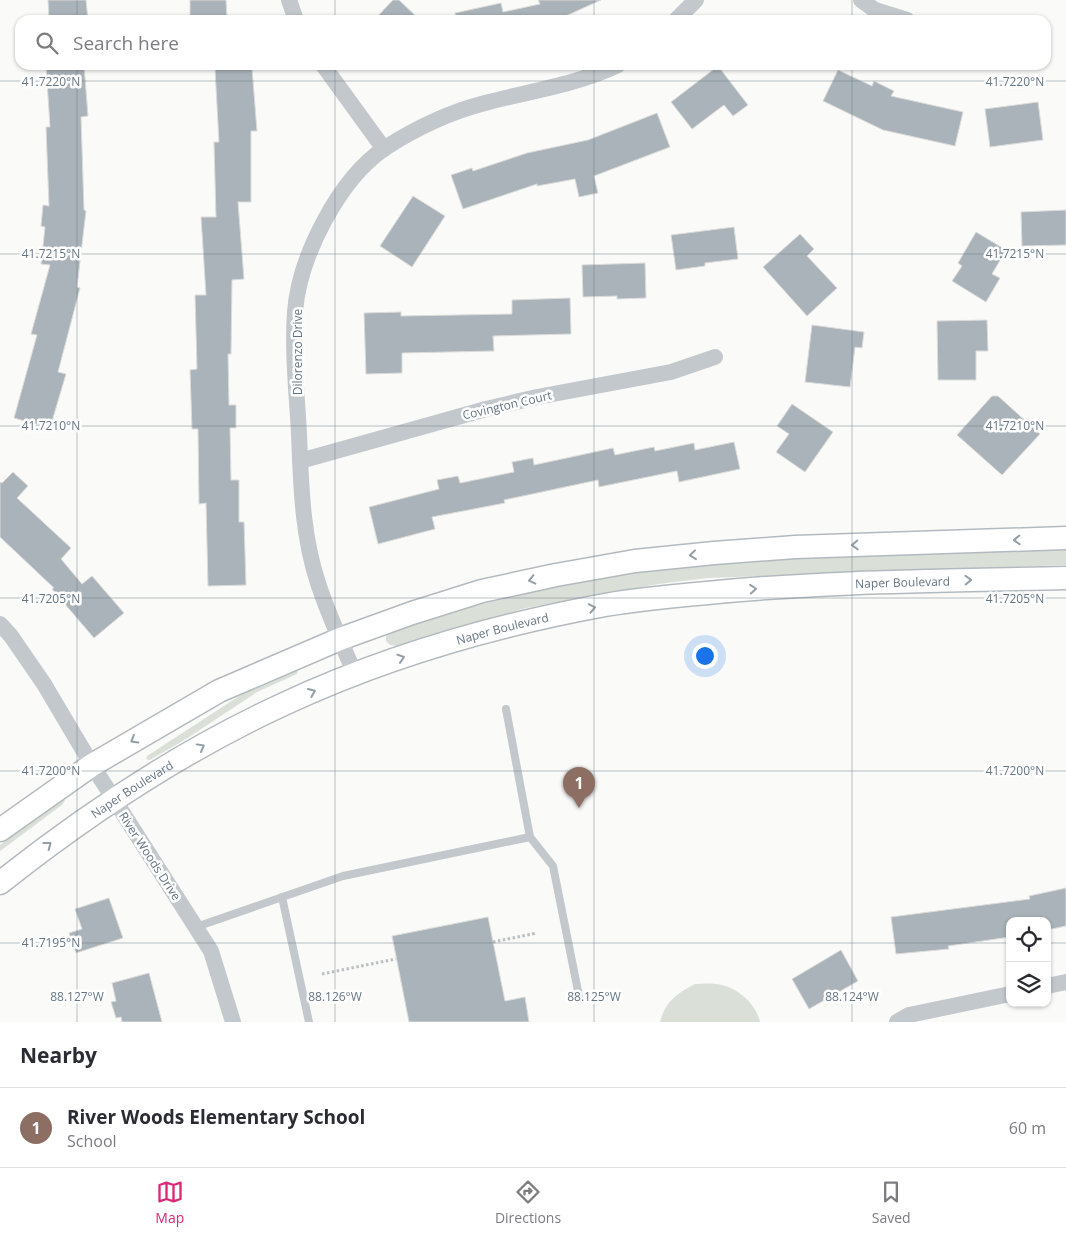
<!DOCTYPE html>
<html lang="en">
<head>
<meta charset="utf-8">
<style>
	body { margin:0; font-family:"Open Sans",sans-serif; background:#f7f7f7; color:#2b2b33 }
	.controls { position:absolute; right:15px; bottom:15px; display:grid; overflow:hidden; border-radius:10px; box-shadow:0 1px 4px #0004 }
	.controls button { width:45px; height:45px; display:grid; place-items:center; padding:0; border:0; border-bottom:1px solid #e1e1e2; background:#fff; color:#2b2b33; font:25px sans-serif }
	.you { position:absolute; left:704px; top:655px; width:18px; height:18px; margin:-12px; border:4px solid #fff; border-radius:50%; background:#1a73e8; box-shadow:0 0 0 8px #1a73e833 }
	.badge { display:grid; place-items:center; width:32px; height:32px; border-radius:50%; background:#db2777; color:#fff; font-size:16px; font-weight:700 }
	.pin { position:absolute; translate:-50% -41px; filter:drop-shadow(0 1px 2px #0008) }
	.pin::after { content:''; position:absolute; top:26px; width:18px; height:15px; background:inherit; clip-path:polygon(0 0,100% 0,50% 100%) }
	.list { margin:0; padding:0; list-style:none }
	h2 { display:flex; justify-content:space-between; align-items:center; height:65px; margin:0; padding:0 20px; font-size:21px }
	h2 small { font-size:16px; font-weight:400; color:#7c7c81 }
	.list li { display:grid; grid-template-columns:32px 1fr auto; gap:15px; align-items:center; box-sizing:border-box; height:80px; padding:0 20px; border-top:1px solid #e1e1e2 }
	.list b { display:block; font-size:19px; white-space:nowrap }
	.list p { margin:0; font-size:16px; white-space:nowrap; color:#7c7c81 }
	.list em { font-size:16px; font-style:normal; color:#7c7c81 }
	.icon { flex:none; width:28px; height:28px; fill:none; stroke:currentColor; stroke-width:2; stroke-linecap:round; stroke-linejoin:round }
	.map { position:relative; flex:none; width:1066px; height:1022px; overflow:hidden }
	.search { position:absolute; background:#fff; box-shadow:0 1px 4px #0004; left:15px; right:15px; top:15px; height:55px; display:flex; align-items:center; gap:12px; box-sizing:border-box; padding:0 18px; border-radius:15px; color:#7c7c81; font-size:19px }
	.sheet { height:145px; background:#fff }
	nav { display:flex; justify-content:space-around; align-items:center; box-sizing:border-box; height:70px; border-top:1px solid #e1e1e2; background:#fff; font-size:14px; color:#7c7c81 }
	nav a { display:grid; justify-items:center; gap:2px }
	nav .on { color:#db2777 }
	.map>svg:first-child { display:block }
	.green { fill:#dadfd7 }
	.building { fill:#aab3b9; stroke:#dcdcda }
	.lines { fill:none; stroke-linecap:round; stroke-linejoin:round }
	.secondary-casing { stroke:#b3babf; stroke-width:25 }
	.path { stroke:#bbbfc2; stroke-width:3; stroke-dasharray:2.5 2.5; stroke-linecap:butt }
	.service { stroke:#c3c8cc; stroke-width:8 }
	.minor { stroke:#c3c8cc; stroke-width:16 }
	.secondary { stroke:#fff; stroke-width:22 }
	.oneway { stroke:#939fa8 }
	.ticks { fill:none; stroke:#657683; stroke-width:1; stroke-opacity:0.45 }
	.labels { text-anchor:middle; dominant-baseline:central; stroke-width:5; stroke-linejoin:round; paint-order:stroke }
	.street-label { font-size:12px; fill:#657683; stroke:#fff }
	.ticks-label { font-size:12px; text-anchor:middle; fill:#657683; stroke:#fff; stroke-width:5; stroke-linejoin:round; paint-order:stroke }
</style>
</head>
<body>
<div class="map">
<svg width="1066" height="1022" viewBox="0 0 1066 1022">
	<rect width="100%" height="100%" fill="#fafaf8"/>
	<g class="green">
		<path d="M1066 549V565L762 576 708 578 658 584 526 608 397 646 390 645 386 641V636L393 629C475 605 557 583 643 570 715 560 789 557 862 555 930 553 998 551 1066 549Z"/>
		<path d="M298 668 297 674 257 692 186 739 150 760 146 759 147 756 250 689Z"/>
		<path d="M64 799 65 801 62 805 0 851V845L54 803Z"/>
		<path d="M695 984C702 984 709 983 715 984 735 985 756 1003 760 1022H660C665 1002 677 993 695 984Z"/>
	</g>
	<g class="building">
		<path d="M48 0H86L88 20H49Z"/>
		<path d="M190 0H226L227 19 190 20Z"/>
		<path d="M393 0H399L420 20H374Z"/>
		<path d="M538 0H601L557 20H456L455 13 501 3 503 12 540 4Z"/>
		<path d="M46 65H84L88 116 81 117 84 210 86 211 77 287 80 288 58 372 66 374 50 428 14 418 37 335 31 334 50 265 41 264 45 227 41 226 43 205 49 206 46 127H50Z"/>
		<path d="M718 66 748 105 733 116 724 105 692 129 671 102Z"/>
		<path d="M252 68 257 131H251V202H238L244 279 232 280 231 354H228L229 405H236V428H230L231 480H239V522H244L246 585 208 586 206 503 199 504 198 429H192L190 370 197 369 195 295H206L201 217H216L214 142H219L215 69Z"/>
		<path d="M838 70 872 86 874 81 894 91 891 96 963 112 955 146 883 130 823 101Z"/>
		<path d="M1038 102 1043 140 990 147 985 109Z"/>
		<path d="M657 113 670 147 594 176 598 193 579 197 575 179 537 186V184L463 209 451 175 472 168 473 171 527 153 588 140Z"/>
		<path d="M413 196 445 216 412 267 380 246Z"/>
		<path d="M1066 210V245L1022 246 1021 212Z"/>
		<path d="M734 227 738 259 705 263V266L676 270 671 235Z"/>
		<path d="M976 232 1006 250 992 274 1000 278 986 302 952 281 962 266 958 263Z"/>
		<path d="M800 234 814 249 807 256 837 288 807 316 763 267Z"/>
		<path d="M645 263 646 298 617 299V296L583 297 582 265Z"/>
		<path d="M570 298 571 334 493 336 494 351 402 353V373L366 374 364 313 401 312V316L512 314V300Z"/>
		<path d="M987 320 988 351H976V380H938L937 321Z"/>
		<path d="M812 325 864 332 862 348 855 347 850 387 805 382Z"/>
		<path d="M992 396H998L1040 434 1002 475 957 435Z"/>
		<path d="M792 404 833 432 805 472 776 452 789 434 777 426Z"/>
		<path d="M734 442 740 469 679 482 677 471 599 487 598 480 504 500 505 503 432 517 435 529 378 544 369 507 439 489 437 480 458 476 460 483 514 472 512 462 533 458 534 465 613 448 615 455 654 447 655 451 694 443 695 450Z"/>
		<path d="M13 472 28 486 17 498 71 548 61 559 82 584 92 576 124 613 94 638 52 589 54 588 0 537V482L2 483Z"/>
		<path d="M1066 888V926L1047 930V921H1010V937L948 946 949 949 896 954 891 917 1030 899 1029 896Z"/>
		<path d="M109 898 123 938 76 953 69 933 82 929 75 909Z"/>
		<path d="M488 917 505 1001 525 997 529 1022H409L392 936Z"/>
		<path d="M841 950 858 981 809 1009 792 979Z"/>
		<path d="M149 973 162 1022H122L121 1017 116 1018 111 1002 116 1001 112 983Z"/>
	</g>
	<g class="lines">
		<g class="secondary-casing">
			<g id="secondary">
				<path d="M0 830 92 765 219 691 340 639 412 613 482 591 556 575 635 561 714 553 795 547 1066 538"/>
				<path id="s1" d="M0 883C88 813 182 751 284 704 385 657 496 625 605 605 639 599 673 596 707 593 826 581 946 581 1066 578"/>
			</g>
		</g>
		<g class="path">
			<path d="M493 942 537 933"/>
			<path d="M322 974 396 959"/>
		</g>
		<g class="service">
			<path d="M530 837 553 866 579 996"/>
			<path d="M282 897 309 1022"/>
			<path d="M196 927 343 876 530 837 506 709"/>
		</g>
		<g class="minor">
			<path d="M289 0 296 20"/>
			<path d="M861 0 875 10 907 20"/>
			<path d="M676 20 696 0"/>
			<path d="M323 65 384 149"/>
			<path d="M300 461 486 409 537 397 671 372 715 357"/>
			<path d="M0 624 11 636 44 684 92 765 211 951 233 1022"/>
			<path d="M355 674C342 644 328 614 318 583 302 535 301 484 299 434 297 394 292 352 295 312 299 257 339 179 385 148 416 128 450 112 485 103 530 91 576 85 618 65"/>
			<path d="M1047 986 1066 982"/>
			<path d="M897 1022 909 1015 1010 994"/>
		</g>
		<use href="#secondary" class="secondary"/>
	</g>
	<defs><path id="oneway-chevron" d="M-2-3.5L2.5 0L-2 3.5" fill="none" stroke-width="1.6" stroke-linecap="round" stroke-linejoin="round" transform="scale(1.25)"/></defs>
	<g class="oneway">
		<use href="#oneway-chevron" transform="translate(1017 540) rotate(178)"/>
		<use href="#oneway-chevron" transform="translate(855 545) rotate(178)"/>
		<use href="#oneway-chevron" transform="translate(693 555) rotate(174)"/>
		<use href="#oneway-chevron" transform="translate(532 580) rotate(167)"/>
		<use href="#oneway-chevron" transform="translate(968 580) rotate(-2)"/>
		<use href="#oneway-chevron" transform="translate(753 589) rotate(-5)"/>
		<use href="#oneway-chevron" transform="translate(592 608) rotate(-11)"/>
		<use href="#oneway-chevron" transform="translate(401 658) rotate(-18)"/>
		<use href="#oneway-chevron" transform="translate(312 692) rotate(-23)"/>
		<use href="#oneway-chevron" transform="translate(134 740) rotate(149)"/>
		<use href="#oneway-chevron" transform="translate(201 747) rotate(-29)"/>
		<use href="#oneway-chevron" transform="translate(48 845) rotate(-37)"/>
	</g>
	<path class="ticks" d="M77 0V20M335 0V20M594 0V20M852 0V20M77 65V1022M335 65V1022M594 65V1022M852 65V1022M0 81H1066M0 254H1066M0 426H1066M0 598H1066M0 771H1066M0 943H1010M1047 943H1066"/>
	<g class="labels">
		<g class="street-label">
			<text transform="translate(297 352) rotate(-90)">Dilorenzo Drive</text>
			<text transform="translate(507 405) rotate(-13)">Covington Court</text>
			<text stroke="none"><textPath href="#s1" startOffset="972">Naper Boulevard</textPath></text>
			<text stroke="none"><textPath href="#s1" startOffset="568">Naper Boulevard</textPath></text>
			<text stroke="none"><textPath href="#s1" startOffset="162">Naper Boulevard</textPath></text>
			<text transform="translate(150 856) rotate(57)">River Woods Drive</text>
		</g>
	</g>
	<g class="ticks-label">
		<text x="51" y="86">41.7220°N</text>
		<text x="1015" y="86">41.7220°N</text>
		<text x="51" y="258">41.7215°N</text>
		<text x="1015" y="258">41.7215°N</text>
		<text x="51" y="430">41.7210°N</text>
		<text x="1015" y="430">41.7210°N</text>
		<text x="51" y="603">41.7205°N</text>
		<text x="1015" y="603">41.7205°N</text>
		<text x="51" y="775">41.7200°N</text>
		<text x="1015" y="775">41.7200°N</text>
		<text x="51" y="947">41.7195°N</text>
		<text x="77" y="1001">88.127°W</text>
		<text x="335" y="1001">88.126°W</text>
		<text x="594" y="1001">88.125°W</text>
		<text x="852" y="1001">88.124°W</text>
	</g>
</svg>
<div class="controls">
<button><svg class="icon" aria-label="locate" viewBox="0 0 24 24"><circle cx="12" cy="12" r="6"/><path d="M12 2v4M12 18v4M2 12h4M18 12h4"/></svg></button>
<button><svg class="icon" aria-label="layers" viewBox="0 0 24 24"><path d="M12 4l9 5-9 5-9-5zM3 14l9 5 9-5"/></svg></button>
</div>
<div class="you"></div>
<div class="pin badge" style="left:579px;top:808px;background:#8d6e63">1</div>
<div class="search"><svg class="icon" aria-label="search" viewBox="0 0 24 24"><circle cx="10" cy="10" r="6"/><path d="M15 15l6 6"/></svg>Search here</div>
</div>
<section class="sheet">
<h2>Nearby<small></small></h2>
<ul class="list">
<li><span class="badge" style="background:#8d6e63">1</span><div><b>River Woods Elementary School</b><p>School</p></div><em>60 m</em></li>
</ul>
</section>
<nav>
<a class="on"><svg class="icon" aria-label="map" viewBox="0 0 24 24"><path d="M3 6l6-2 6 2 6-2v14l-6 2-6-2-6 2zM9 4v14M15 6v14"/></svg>Map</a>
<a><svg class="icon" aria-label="directions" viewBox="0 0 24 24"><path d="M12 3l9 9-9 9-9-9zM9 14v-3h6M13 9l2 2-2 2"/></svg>Directions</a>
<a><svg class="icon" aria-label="saved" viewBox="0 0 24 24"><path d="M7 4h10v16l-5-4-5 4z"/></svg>Saved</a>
</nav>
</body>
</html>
